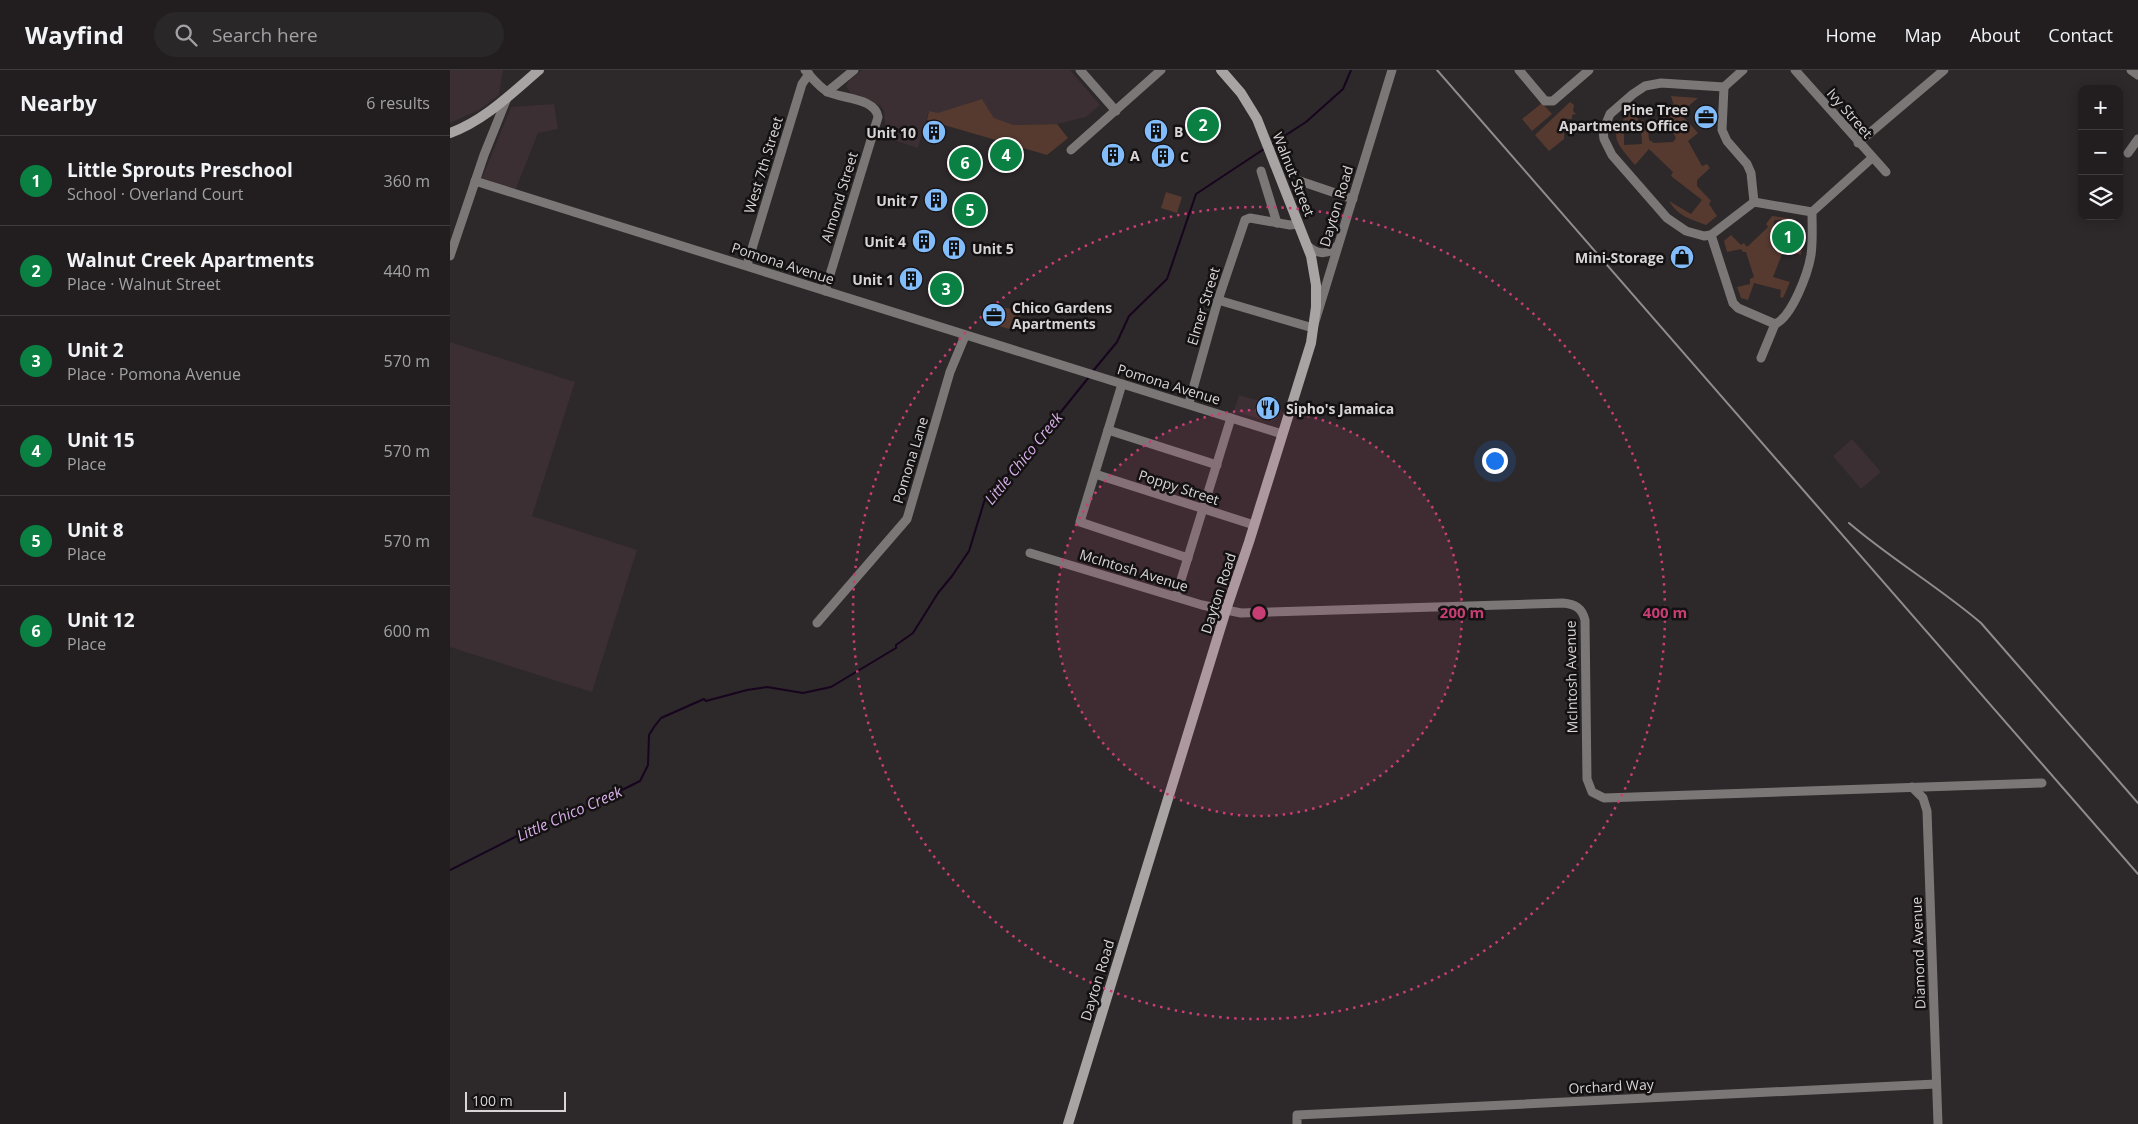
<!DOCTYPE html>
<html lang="en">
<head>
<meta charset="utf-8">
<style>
	body { margin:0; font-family:"Open Sans",sans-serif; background:#2a2728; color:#f1f3f6 }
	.controls { position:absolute; right:15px; top:15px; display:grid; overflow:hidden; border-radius:10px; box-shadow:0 2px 12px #0003 }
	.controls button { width:45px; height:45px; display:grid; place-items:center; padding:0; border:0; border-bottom:1px solid #3f3c3d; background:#221e1f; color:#f1f3f6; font:25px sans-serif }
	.scale { position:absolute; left:15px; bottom:12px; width:101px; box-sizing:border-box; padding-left:5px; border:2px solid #d9d5d6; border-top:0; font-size:14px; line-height:18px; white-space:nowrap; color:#d9d5d6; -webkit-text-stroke:4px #141112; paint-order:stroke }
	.you { position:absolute; left:1044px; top:390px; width:18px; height:18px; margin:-12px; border:4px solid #fff; border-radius:50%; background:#1a73e8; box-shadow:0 0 0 8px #1a73e833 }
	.badge { display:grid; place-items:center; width:32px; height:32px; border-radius:50%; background:#0b8043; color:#fff; font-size:16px; font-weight:700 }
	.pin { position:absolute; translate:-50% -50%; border:2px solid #fff; box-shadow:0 1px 5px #0006 }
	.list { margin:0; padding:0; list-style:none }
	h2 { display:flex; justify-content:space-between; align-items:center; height:65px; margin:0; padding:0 20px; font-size:21px }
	h2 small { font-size:16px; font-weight:400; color:#a2a2a4 }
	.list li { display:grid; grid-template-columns:32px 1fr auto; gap:15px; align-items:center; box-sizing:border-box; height:90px; padding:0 20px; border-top:1px solid #3f3c3d }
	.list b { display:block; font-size:19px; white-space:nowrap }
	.list p { margin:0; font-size:16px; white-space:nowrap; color:#a2a2a4 }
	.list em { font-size:16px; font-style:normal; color:#a2a2a4 }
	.icon { flex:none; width:28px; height:28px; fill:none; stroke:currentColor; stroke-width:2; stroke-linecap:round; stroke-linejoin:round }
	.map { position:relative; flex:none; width:1688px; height:1054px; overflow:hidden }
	header { display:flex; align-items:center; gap:30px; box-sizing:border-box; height:70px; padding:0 25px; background:#221e1f; border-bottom:1px solid #3f3c3d }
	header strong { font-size:24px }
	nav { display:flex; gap:28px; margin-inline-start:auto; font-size:18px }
	.search { width:350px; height:45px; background:#2a2728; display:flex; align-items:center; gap:12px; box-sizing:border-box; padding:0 18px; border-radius:28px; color:#a2a2a4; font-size:19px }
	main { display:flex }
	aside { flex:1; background:#221e1f }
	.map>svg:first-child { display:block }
	.built { fill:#3b2f33 }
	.green { fill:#563a30; fill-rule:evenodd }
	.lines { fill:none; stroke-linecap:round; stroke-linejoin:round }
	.stream { stroke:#17041f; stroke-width:2 }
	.street { stroke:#7b7777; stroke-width:9 }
	.secondary { stroke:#a9a4a4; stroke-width:10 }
	.rail { stroke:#908b8c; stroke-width:2 }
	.ring { fill:none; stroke:#c73e74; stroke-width:2.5; stroke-dasharray:2.5 5 }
	.labels { text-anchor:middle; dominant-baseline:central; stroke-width:5; stroke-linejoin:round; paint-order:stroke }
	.poi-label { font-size:14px; font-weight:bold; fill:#d9d5d6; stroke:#141112; text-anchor:end }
	.street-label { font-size:14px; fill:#d9d5d6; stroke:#141112 }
	.water-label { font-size:15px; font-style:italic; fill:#d7afe8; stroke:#141112 }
	.centre { fill:#c73e74; stroke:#141112; stroke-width:2.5 }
	.ring-label { font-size:15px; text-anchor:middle; font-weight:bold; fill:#c73e74; stroke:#141112; stroke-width:5; stroke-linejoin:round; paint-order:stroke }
</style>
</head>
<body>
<header>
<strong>Wayfind</strong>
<div class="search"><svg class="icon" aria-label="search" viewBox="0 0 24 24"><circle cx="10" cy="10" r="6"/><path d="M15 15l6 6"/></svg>Search here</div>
<nav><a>Home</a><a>Map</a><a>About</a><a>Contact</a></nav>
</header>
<main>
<aside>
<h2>Nearby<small>6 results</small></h2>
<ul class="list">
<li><span class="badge">1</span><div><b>Little Sprouts Preschool</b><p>School · Overland Court</p></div><em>360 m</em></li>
<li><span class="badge">2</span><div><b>Walnut Creek Apartments</b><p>Place · Walnut Street</p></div><em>440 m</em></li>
<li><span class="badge">3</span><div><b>Unit 2</b><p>Place · Pomona Avenue</p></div><em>570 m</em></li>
<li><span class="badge">4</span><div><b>Unit 15</b><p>Place</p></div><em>570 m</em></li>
<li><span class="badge">5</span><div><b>Unit 8</b><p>Place</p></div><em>570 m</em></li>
<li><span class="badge">6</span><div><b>Unit 12</b><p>Place</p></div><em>600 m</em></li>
</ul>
</aside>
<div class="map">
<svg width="1688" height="1054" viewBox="0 0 1688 1054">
	<rect width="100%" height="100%" fill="#2d2829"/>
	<g class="built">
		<path d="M0 0H53L49 25 29 40 0 53Z"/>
		<path d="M412 0H620L650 35 636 47 607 54 564 55 544 48 532 29 488 44 479 41 468 78 431 66 435 55 434 41 431 36 401 24 396 16 399 11Z"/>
		<path d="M104 34 108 59 88 63 64 123 30 113 61 37Z"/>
		<path d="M0 272 125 312 82 446 187 480 142 622 0 577Z"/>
		<path d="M789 325 830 337 827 349 821 351 813 350 784 341Z"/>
		<path d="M1402 369 1431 402 1411 419 1383 386Z"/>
	</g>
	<g class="green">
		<path d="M1221 26 1248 28 1230 43 1248 63 1238 71 1252 96 1257 94 1260 98 1247 110V116L1261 131 1259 134 1267 146 1256 155C1240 149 1228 146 1219 131L1241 144 1252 130 1221 106 1223 102 1199 79 1185 95C1165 71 1156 64 1183 40L1189 51 1193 50 1195 53 1226 43ZM1218 53 1226 68 1223 72 1204 73 1199 70 1198 58ZM1174 58H1191L1192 74 1174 75Z"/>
		<path d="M532 29 544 48 564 55 607 54 618 68 597 85 477 50 479 41 488 43Z"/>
		<path d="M1120 32 1124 35 1123 41 1126 44 1122 45V49H1115L1114 69 1099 81 1085 65Z"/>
		<path d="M1092 33 1102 44 1082 61 1072 49Z"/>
		<path d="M716 122 732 127 727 143 711 138Z"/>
		<path d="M1322 146 1346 149 1326 150 1324 151 1323 162H1327L1326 172 1352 176 1351 185 1334 179 1323 207 1340 212 1333 228 1330 227 1331 220 1304 213 1298 230 1291 228 1287 217 1300 214V209L1304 207 1296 182H1293L1291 179 1277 182 1274 171 1281 165 1291 175 1294 173 1297 177 1318 157 1316 154Z"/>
		<path d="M571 237 573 238 566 261 549 256 554 238 565 239Z"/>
	</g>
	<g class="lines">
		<g class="stream">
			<path d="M822 74 856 52 893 19 901 0"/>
			<path d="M643 301 667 272 679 246 717 209 746 124 814 79"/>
			<path d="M0 800 75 762 136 738 190 711 198 695 199 665 204 657 211 648 254 629 256 631 297 620 317 617 353 623 381 617 446 578V575L463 563 488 523 502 506 519 481 535 429 577 384 639 307"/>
		</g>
		<g class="street">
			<path d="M355 0C361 7 370 18 378 22 393 29 425 28 428 47L375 221"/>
			<path d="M630 0 666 41"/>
			<path d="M1069 0 1095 31H1103L1139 0"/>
			<path d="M1345 0 1436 102"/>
			<path d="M1681 0 1688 5"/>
			<path d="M1274 17 1272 60 1277 71 1297 94 1301 103 1304 132"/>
			<path d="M1274 17 1293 0"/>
			<path d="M377 22 404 0"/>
			<path d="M1408 73 1494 0"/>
			<path d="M621 80 711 0"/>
			<path d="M1678 83 1688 69"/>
			<path d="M811 101 827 153"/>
			<path d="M25 111 832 364"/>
			<path d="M850 111 903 129"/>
			<path d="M1362 142 1304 132 1261 165 1283 233 1288 238 1325 254C1342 247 1358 203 1361 185 1363 171 1362 156 1362 142L1422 88"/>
			<path d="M1261 165 1254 166 1236 161 1217 148 1162 85 1154 69 1153 61 1160 44 1183 24 1195 16 1211 13 1274 17"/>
			<path d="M856 174C866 185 878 186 888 175"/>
			<path d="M0 186 34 85 57 28"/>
			<path d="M297 195 352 14 359 4"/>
			<path d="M768 230 863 258 942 0"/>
			<path d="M1311 288 1325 254"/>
			<path d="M672 314 630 452 738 488"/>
			<path d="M739 333 768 230 795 150 800 148 840 155 848 154"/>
			<path d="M658 360 767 395"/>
			<path d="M645 404 804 455"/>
			<path d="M580 483 752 535 791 543 1113 533C1125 534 1132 538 1135 550L1137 709 1142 722 1154 728 1592 713"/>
			<path d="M726 526 781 348"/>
			<path d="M367 553 457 449 500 302 515 266"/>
			<path d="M1462 717 1473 728 1477 741 1488 1054"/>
			<path d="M847 1054V1045L1486 1014"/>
		</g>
		<g class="secondary">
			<path d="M0 63C34 51 62 23 89 0"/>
			<path d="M618 1054 776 540 799 472 861 273 866 237V215L861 186 807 49 791 23 771 0"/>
		</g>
		<g class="rail">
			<path d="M987 0 1688 804"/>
			<path d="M1399 453C1441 489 1489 517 1531 553L1688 733"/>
		</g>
	</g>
	<circle cx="809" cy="543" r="203" fill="#c73e74" fill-opacity=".12"/>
	<g class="ring">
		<circle cx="809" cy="543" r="203"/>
		<circle cx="809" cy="543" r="406"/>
	</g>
	<defs>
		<g id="office-disc" transform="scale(1.25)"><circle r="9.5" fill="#82bcfa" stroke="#141112"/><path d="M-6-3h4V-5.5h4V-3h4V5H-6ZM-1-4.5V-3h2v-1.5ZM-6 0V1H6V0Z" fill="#111"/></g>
		<g id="building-disc" transform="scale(1.25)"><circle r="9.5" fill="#82bcfa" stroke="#141112"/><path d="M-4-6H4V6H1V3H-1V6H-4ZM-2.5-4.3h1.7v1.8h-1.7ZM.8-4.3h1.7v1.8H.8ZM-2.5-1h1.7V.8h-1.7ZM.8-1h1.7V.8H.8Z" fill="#111"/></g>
		<g id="shop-disc" transform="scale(1.25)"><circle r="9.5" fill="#82bcfa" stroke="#141112"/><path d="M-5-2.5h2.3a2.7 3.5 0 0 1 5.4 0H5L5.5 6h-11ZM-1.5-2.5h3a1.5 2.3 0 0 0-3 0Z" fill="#111"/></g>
		<g id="restaurant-disc" transform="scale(1.25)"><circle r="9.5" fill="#82bcfa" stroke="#141112"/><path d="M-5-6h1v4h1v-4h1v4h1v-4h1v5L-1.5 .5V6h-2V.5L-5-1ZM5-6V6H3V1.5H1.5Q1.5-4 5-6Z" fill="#111"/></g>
	</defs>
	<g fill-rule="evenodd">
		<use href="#office-disc" x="1256" y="47"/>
		<use href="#building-disc" x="706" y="61"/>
		<use href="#building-disc" x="484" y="62"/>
		<use href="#building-disc" x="663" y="85"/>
		<use href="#building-disc" x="713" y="86"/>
		<use href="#building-disc" x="486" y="130"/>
		<use href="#building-disc" x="474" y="171"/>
		<use href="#building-disc" x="504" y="178"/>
		<use href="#shop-disc" x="1232" y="187"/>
		<use href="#building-disc" x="461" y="209"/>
		<use href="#office-disc" x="544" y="245"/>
		<use href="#restaurant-disc" x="818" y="338"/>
	</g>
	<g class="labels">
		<g class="poi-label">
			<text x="1238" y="39">Pine Tree<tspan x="1238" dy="16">Apartments Office</tspan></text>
			<text x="724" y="61" text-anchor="start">B</text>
			<text x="466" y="62">Unit 10</text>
			<text x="680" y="85" text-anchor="start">A</text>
			<text x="730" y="86" text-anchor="start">C</text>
			<text x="468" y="130">Unit 7</text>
			<text x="456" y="171">Unit 4</text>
			<text x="522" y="178" text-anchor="start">Unit 5</text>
			<text x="1214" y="187">Mini-Storage</text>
			<text x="444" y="209">Unit 1</text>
			<text x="562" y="237" text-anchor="start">Chico Gardens<tspan x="562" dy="16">Apartments</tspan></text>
			<text x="836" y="338" text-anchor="start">Sipho's Jamaica</text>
		</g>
		<g class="street-label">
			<text transform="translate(1400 43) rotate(49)">Ivy Street</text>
			<text transform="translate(313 95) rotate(-73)">West 7th Street</text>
			<text transform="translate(844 104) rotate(68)">Walnut Street</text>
			<text transform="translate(389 127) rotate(-73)">Almond Street</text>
			<text transform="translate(886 136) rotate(-73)">Dayton Road</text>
			<text transform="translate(333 193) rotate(18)">Pomona Avenue</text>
			<text transform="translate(753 236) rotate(-73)">Elmer Street</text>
			<text transform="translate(719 314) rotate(17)">Pomona Avenue</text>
			<text transform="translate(460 390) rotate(-73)">Pomona Lane</text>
			<text transform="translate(729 417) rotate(18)">Poppy Street</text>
			<text transform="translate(684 500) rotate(17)">McIntosh Avenue</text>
			<text transform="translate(768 523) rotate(-72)">Dayton Road</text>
			<text transform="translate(1121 607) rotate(-91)">McIntosh Avenue</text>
			<text transform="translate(1468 883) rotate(-92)">Diamond Avenue</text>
			<text transform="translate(647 910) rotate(-73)">Dayton Road</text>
			<text transform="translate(1161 1016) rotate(-3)">Orchard Way</text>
		</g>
		<g class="water-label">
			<text transform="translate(573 388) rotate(-51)">Little Chico Creek</text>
			<text transform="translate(119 743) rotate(-24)">Little Chico Creek</text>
		</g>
	</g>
	<circle cx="809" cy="543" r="8" class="centre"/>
	<g class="ring-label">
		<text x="1012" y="548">200 m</text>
		<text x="1215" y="548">400 m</text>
	</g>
</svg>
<div class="controls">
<button>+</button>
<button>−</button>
<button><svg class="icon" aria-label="layers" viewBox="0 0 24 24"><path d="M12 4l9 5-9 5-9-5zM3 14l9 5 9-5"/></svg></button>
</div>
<div class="scale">100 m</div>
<div class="you"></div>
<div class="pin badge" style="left:1338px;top:167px">1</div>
<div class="pin badge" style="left:753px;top:55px">2</div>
<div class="pin badge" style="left:496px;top:219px">3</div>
<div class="pin badge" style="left:556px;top:85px">4</div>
<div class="pin badge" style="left:520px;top:140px">5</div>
<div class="pin badge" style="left:515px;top:93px">6</div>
</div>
</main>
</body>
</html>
